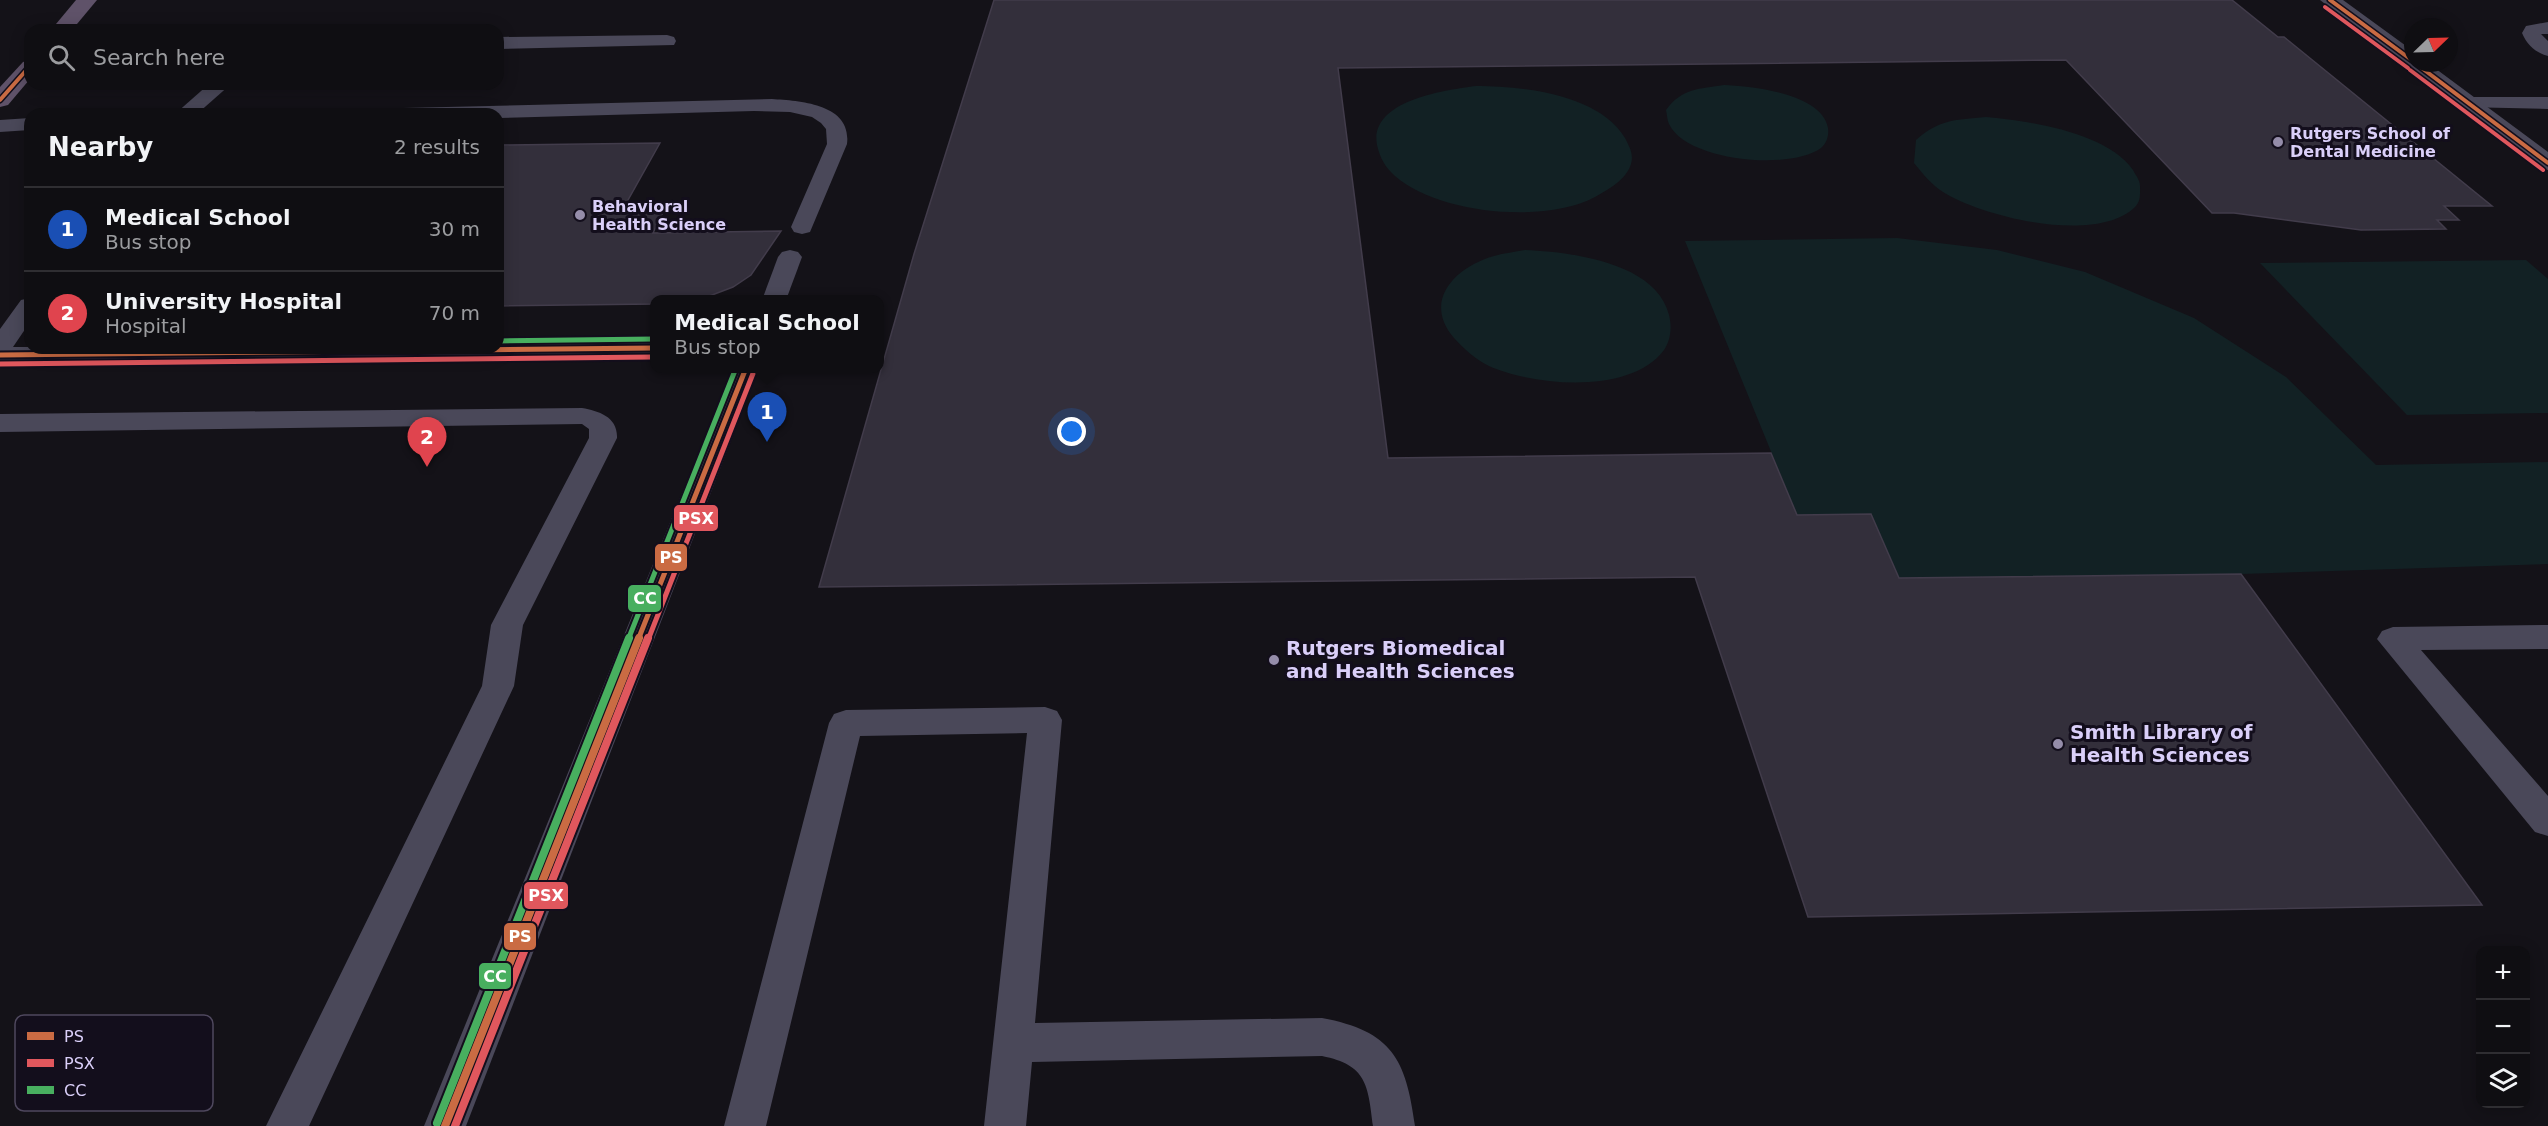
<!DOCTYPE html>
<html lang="en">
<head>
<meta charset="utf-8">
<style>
	body { margin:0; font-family:"DejaVu Sans",sans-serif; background:#18171b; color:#f1f3f6 }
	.controls { position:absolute; right:18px; bottom:18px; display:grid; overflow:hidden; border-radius:12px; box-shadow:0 3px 15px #0003 }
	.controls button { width:54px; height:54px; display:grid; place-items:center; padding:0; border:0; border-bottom:2px solid #2f2e32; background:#0f0e12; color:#f1f3f6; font:30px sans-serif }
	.compass { position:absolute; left:2404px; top:18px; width:54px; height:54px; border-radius:50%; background:#0f0e12; box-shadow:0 3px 15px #0003; rotate:67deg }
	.you { position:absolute; left:1072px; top:432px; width:21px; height:21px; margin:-15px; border:4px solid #fff; border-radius:50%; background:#1a73e8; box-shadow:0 0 0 9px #1a73e833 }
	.badge { display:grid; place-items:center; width:39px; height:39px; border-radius:50%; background:#958daa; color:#fff; font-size:20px; font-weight:700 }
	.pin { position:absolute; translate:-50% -50px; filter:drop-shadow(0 2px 3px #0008) }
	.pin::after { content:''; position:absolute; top:32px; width:21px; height:18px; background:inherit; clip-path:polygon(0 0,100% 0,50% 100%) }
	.popup { position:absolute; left:650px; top:295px; width:234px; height:78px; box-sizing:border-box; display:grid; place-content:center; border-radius:12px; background:#0f0e12; filter:drop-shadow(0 2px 4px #0005); font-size:20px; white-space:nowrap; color:#9b9c9f }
	.popup b { font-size:22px; color:#f1f3f6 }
	.popup::after { content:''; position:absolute; left:50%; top:100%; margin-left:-12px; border:12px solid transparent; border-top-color:#0f0e12 }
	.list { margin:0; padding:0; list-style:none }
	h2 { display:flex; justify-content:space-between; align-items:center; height:78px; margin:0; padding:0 24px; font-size:26px }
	h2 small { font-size:20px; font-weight:400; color:#9b9c9f }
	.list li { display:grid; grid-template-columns:39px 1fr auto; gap:18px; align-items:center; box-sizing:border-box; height:84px; padding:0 24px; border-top:2px solid #2f2e32 }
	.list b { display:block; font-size:22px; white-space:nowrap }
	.list p { margin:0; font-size:20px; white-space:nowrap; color:#9b9c9f }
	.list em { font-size:20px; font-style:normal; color:#9b9c9f }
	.icon { flex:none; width:33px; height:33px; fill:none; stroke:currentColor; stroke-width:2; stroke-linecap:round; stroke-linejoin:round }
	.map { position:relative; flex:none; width:2548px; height:1126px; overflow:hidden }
	.search { position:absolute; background:#0f0e12; box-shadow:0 3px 15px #0003; left:24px; top:24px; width:480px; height:66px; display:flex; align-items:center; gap:15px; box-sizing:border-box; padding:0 21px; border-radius:18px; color:#9b9c9f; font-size:22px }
	.panel { position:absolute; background:#0f0e12; box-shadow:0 3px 15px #0003; left:24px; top:108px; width:480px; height:246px; border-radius:18px }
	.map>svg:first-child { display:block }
	.green { fill:#122124 }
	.building { fill:#332f3b; stroke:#423c4b; stroke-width:1.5 }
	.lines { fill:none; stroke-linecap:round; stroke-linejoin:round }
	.service { fill:#4a4859; fill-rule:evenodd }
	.tertiary { fill:#4a4859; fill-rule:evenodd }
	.primary { fill:#5f5269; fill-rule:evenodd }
	.bus-1-far2-casing { stroke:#130e1c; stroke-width:7 }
	.bus-1-far1-casing { stroke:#130e1c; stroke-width:9 }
	.bus-1-casing { stroke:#130e1c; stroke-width:12 }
	.bus-2-far2-casing { stroke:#130e1c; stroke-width:7 }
	.bus-2-far1-casing { stroke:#130e1c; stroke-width:9 }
	.bus-2-casing { stroke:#130e1c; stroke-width:12 }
	.bus-3-far1-casing { stroke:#130e1c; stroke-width:9 }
	.bus-3-casing { stroke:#130e1c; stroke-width:12 }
	.bus-1-far2 { stroke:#ca6b43; stroke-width:4 }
	.bus-1-far1 { stroke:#ca6b43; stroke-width:5 }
	.bus-1 { stroke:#ca6b43; stroke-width:8 }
	.bus-2-far2 { stroke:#e0575d; stroke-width:4 }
	.bus-2-far1 { stroke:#e0575d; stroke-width:5 }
	.bus-2 { stroke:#e0575d; stroke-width:8 }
	.bus-3-far1 { stroke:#48af5f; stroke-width:5 }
	.bus-3 { stroke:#48af5f; stroke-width:8 }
	.poi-dot { fill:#958daa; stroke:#130e1c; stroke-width:2 }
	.labels { text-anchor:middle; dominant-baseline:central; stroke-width:6; stroke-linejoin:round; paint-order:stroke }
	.far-poi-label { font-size:16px; font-weight:bold; fill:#dacff9; stroke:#130e1c; text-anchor:start }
	.poi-label { font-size:20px; font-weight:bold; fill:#dacff9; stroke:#130e1c; text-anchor:start }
	.key { fill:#130e1c; stroke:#4f485e; stroke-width:1.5 }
	.key-label { font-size:16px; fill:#dacff9 }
	.line-badge { stroke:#130e1c; stroke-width:2 }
	.badge-label { font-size:16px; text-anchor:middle; font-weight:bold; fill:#fff }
</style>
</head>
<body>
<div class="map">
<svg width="2548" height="1126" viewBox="0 0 2548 1126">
	<rect width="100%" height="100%" fill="#141218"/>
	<g class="green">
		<path d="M1724 85C1750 86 1822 93 1828 128 1829 135 1827 143 1821 148 1790 171 1686 161 1669 124 1667 120 1667 114 1666 110 1682 88 1699 89 1724 85Z"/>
		<path d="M1476 86C1522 86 1599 94 1625 138 1629 146 1634 154 1631 164 1626 180 1609 189 1595 197 1545 224 1438 214 1395 176 1385 167 1380 158 1377 145 1369 100 1446 90 1476 86Z"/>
		<path d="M1986 117C2029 121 2106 132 2133 170 2136 176 2140 180 2140 186 2140 194 2141 201 2135 207 2096 245 1983 217 1943 192 1931 184 1923 174 1914 163L1916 140C1940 119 1955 120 1986 117Z"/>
		<path d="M1897 238 1997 250 2085 272 2194 318 2286 377 2376 465 2548 462V564L2241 574 1899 578 1871 514 1797 515 1685 241Z"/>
		<path d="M1525 250C1570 252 1656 262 1669 315 1672 326 1671 340 1664 350 1631 395 1534 386 1489 366 1475 359 1464 349 1454 338 1422 301 1455 267 1494 256 1504 253 1515 252 1525 250Z"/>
		<path d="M2526 260 2548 279V413L2407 415 2260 263Z"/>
	</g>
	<g class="building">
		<path d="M994 0H2232L2278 37H2284L2492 206H2444L2459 220H2437L2446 229 2361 230 2234 213H2212L2066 60 1338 68 1388 458 1771 453 1797 515 1871 514 1899 578 2241 574 2482 905 1808 917 1695 577 819 587 914 254Z"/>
		<path d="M660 143 623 209 665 208 653 233 781 231 751 275 733 287 699 300H654V304L498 306V145Z"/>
	</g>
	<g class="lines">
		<g class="service">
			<path d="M2548 22V34H2541L2548 41V56C2536 53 2527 45 2522 33L2526 26Z"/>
			<path d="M667 35 674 37 676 41 674 45 498 49V37Z"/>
			<path d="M209 84H231L197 114H175Z"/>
			<path d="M2470 97H2548V109L2463 107 2460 103 2463 99Z"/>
			<path d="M772 99C801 101 852 104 847 144L810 232 802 234 794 232 791 227 827 144 826 129 821 123 812 117 790 112 754 111 498 118V114H393L396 110 403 108Z"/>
			<path d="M30 118V130L0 132V120Z"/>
			<path d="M790 250 798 252 802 257 786 300H762L778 257 782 252Z"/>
			<path d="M30 298V322L13 347 498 348V342L654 340V355L0 363V329L21 300Z"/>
			<path d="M733 368H759L466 1126H424Z"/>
			<path d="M582 408C599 411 618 417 617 438L523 625 514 686 309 1126H266L482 686 491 625 589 438V429L582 424 0 432V414Z"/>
			<path d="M2548 625V649L2421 650 2548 796V836L2535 832 2377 639 2382 631 2393 627Z"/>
			<path d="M1045 707 1057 711 1062 720 1035 1023 1322 1018C1392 1031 1406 1059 1415 1126H1373C1368 1085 1367 1065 1322 1056L1032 1062 1026 1126H984L1027 733 860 736 766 1126H724L829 723 834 714 846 710Z"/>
		</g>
		<path class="tertiary" d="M2320 0H2343L2413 51V63H2428L2548 152V170L2540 168Z"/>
		<g class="primary">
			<path d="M76 0H97L72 30H51Z"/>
			<path d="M30 60V79L8 105 0 107V87L23 62Z"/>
		</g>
		<g class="bus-1-far2-casing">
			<g id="bus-1-far2">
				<path d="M2330 0 2413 61"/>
				<path d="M2415 63 2548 163"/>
				<path d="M0 100 30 66"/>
			</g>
		</g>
		<g class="bus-1-far1-casing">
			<g id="bus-1-far1">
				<path d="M0 355 654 348"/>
				<path d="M638 640 746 368"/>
			</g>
		</g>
		<g class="bus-1-casing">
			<path id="bus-1" d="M445 1126 639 638"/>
		</g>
		<g class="bus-2-far2-casing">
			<g id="bus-2-far2">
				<path d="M2325 7 2408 68"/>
				<path d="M2410 70 2543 170"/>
			</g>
		</g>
		<g class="bus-2-far1-casing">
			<g id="bus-2-far1">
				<path d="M0 364 654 357"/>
				<path d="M648 640 754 371"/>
			</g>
		</g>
		<g class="bus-2-casing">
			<path id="bus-2" d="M455 1126 648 638"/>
		</g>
		<g class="bus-3-far1-casing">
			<g id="bus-3-far1">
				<path d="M498 341 654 339"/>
				<path d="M628 640 736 368"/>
			</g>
		</g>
		<g class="bus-3-casing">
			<path id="bus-3" d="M437 1123 629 638"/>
		</g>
		<use href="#bus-1-far2" class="bus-1-far2"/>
		<use href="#bus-1-far1" class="bus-1-far1"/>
		<use href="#bus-1" class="bus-1"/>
		<use href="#bus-2-far2" class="bus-2-far2"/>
		<use href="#bus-2-far1" class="bus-2-far1"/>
		<use href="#bus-2" class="bus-2"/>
		<use href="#bus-3-far1" class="bus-3-far1"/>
		<use href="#bus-3" class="bus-3"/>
	</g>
	<g class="poi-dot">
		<circle cx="2278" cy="142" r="6"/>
		<circle cx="580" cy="215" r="6"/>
		<circle cx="1274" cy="660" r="6"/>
		<circle cx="2058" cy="744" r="6"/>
	</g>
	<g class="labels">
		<g class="far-poi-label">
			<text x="2290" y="133">Rutgers School of<tspan x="2290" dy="18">Dental Medicine</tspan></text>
			<text x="592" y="206">Behavioral<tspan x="592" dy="18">Health Science</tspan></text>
		</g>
		<g class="poi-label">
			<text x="1286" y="648">Rutgers Biomedical<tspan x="1286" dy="23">and Health Sciences</tspan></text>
			<text x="2070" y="732">Smith Library of<tspan x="2070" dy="23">Health Sciences</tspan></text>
		</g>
	</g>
	<rect x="15" y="1015" width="198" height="96" rx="9" class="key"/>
	<rect x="27" y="1032" width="27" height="8" fill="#ca6b43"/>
	<rect x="27" y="1059" width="27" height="8" fill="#e0575d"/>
	<rect x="27" y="1086" width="27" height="8" fill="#48af5f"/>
	<g class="key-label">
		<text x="64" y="1042">PS</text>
		<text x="64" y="1069">PSX</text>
		<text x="64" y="1096">CC</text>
	</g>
	<g class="line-badge">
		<rect x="673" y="504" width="46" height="28" rx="6" fill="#e0575d"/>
		<rect x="654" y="543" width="34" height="29" rx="6" fill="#ca6b43"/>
		<rect x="627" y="584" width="35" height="29" rx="6" fill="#48af5f"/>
		<rect x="523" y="881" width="46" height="29" rx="6" fill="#e0575d"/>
		<rect x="503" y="922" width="34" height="29" rx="6" fill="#ca6b43"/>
		<rect x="478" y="962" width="34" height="28" rx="6" fill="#48af5f"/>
	</g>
	<g class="badge-label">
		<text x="696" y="524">PSX</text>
		<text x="671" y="563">PS</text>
		<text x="645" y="604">CC</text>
		<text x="546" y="901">PSX</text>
		<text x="520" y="942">PS</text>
		<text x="495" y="982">CC</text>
	</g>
</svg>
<div class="controls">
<button>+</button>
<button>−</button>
<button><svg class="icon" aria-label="layers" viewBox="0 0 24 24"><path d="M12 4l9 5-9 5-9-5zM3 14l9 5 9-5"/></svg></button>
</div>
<svg class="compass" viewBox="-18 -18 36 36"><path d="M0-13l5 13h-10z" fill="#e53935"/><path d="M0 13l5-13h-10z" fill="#9b9c9f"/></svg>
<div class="you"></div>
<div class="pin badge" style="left:767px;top:442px;background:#1a4fb4">1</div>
<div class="popup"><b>Medical School</b>Bus stop</div>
<div class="pin badge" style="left:427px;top:467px;background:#e0444e">2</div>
<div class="search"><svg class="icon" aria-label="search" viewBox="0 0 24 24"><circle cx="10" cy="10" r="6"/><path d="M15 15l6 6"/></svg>Search here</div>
<section class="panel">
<h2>Nearby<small>2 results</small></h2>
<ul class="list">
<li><span class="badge" style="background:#1a4fb4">1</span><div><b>Medical School</b><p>Bus stop</p></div><em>30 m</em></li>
<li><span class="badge" style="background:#e0444e">2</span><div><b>University Hospital</b><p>Hospital</p></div><em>70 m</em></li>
</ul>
</section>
</div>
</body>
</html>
